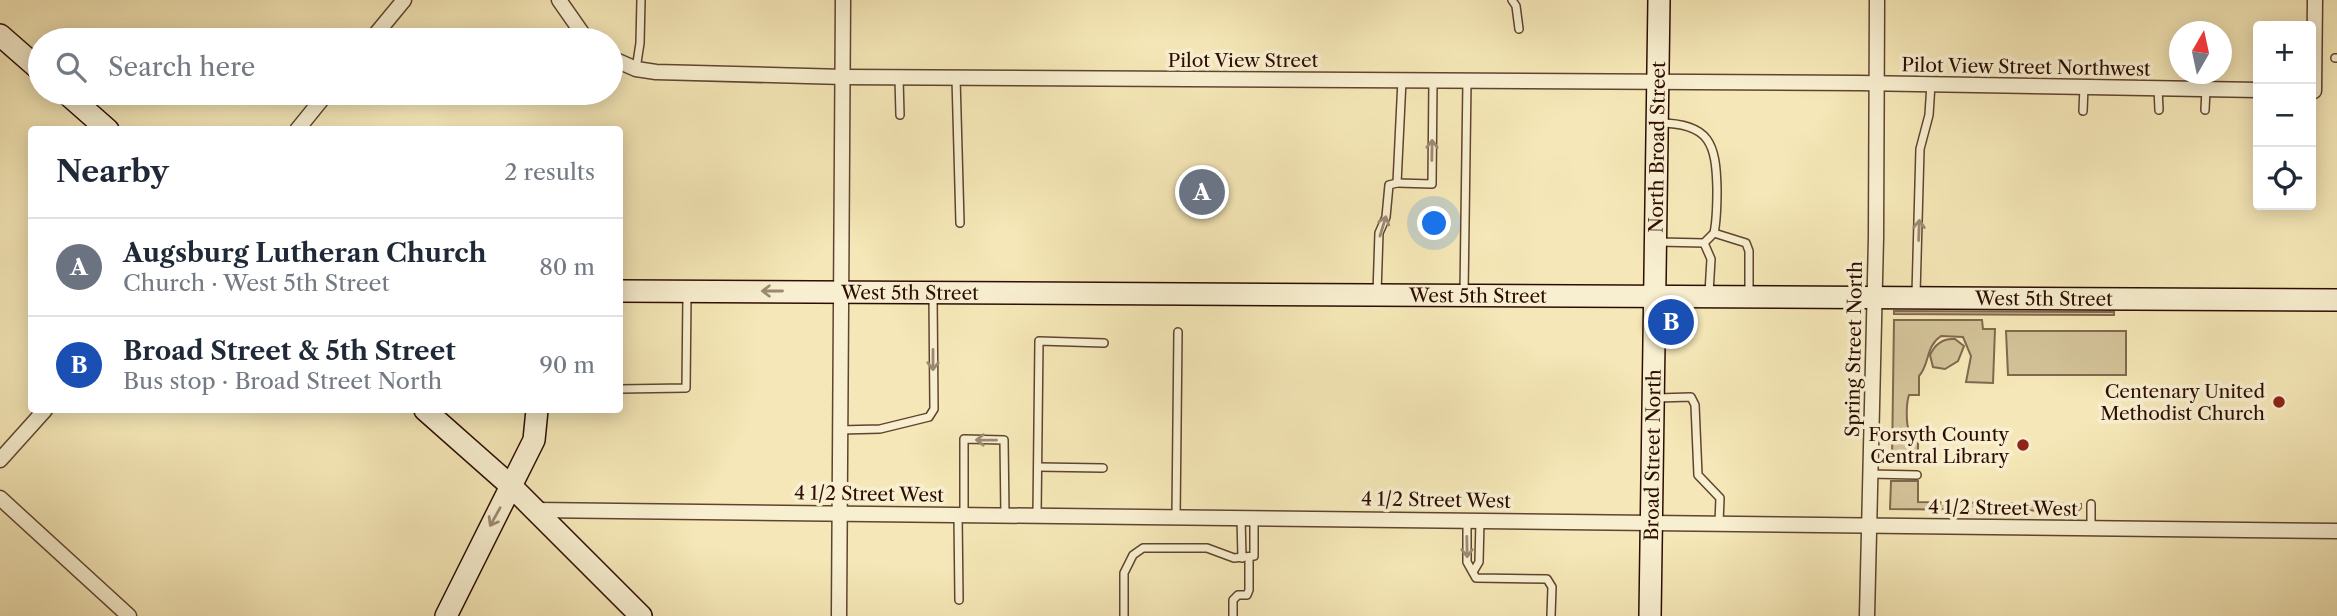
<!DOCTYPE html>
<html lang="en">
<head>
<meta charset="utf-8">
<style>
	body { margin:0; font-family:"Libre Caslon Text",serif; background:#f6f6f7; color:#1f2937 }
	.controls { position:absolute; right:21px; top:21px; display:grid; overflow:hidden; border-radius:7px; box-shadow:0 4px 18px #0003 }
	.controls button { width:63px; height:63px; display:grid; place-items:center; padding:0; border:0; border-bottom:2px solid #e0e1e3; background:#fff; color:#1f2937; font:35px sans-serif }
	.compass { position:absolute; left:2169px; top:21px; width:63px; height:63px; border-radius:50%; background:#fff; box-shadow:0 4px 18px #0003; rotate:9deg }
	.you { position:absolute; left:1435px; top:224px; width:24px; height:24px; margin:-18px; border:5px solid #fff; border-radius:50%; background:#1a73e8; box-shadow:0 0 0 10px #1a73e833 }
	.badge { display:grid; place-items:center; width:46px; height:46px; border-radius:50%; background:#111827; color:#fff; font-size:23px; font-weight:700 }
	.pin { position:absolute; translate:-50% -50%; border:4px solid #fff; box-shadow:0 2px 7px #0006 }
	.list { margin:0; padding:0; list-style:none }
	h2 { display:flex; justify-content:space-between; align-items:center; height:91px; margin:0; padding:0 28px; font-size:30px }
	h2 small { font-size:23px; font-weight:400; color:#747a83 }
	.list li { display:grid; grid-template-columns:46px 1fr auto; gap:21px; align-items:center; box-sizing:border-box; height:98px; padding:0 28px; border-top:2px solid #e0e1e3 }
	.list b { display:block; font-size:26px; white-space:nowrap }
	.list p { margin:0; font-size:23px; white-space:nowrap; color:#747a83 }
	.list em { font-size:23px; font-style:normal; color:#747a83 }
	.icon { flex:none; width:38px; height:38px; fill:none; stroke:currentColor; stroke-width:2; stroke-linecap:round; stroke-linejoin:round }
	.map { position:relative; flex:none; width:2337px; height:616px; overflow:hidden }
	.search { position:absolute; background:#fff; box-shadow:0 4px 18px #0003; left:28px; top:28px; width:595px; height:77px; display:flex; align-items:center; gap:18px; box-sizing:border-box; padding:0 24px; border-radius:38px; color:#747a83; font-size:26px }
	.panel { position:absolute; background:#fff; box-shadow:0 4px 18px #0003; left:28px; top:126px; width:595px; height:287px; border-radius:7px }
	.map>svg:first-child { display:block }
	.green { fill:#d3c298; stroke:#80684d; stroke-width:2 }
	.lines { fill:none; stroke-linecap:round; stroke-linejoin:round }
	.lane-casing { stroke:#5f442f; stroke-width:10 }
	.street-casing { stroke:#5f442f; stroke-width:17 }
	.secondary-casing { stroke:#2d0d02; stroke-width:24 }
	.lane { stroke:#f8efd0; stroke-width:7 }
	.street { stroke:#f8efd0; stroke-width:14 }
	.secondary { stroke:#f8efd0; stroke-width:21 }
	.oneway { stroke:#9d8973 }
	.poi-dot { fill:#8f2418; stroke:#f8efd0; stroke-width:2.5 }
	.labels { text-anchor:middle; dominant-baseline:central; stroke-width:7; stroke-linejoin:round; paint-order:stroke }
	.street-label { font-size:19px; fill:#2d0d02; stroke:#f8efd0 }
	.poi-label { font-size:19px; fill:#2d0d02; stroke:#f8efd0; text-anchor:end }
</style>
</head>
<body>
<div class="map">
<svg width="2337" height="616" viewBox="0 0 2337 616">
	<rect width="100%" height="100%" fill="#f5e7b7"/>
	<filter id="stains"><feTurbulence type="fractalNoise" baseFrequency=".00286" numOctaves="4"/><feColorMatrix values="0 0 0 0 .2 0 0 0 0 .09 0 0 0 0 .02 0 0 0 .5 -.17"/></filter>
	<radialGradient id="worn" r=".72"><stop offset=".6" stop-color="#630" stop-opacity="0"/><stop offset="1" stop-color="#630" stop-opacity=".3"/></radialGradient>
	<g class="green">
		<path d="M1894 311 2114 312V315L1894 314Z"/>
		<path d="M1894 320H1982L1983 329H1995L1993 383 1966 382 1971 356 1963 337 1941 336C1925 347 1930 364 1919 376V395H1909C1906 404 1906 423 1909 431H1918V459H1892Z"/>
		<path d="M2006 331H2126V375H2008Z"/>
		<path d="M1955 339 1964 346 1958 361 1945 369 1933 367 1930 355C1935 344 1943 338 1955 339Z"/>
		<path d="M1891 481H1918V502L2081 504V508L2078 511 1890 509Z"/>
	</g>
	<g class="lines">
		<g class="lane-casing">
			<g id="lane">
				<path d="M1512 0 1516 6 1519 29"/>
				<path d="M2335 58H2337"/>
				<path d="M636 69 640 43 641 0"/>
				<path d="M899 78 900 115"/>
				<path d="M956 78 960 223"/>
				<path d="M2158 88 2159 110"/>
				<path d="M2205 110 2206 89"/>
				<path d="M2083 111 2084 87"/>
				<path d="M1659 123C1710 123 1716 144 1717 189 1717 204 1717 219 1714 233L1704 243 1659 242"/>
				<path d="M1397 183 1432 184 1433 80"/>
				<path d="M1714 233 1746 243 1749 251V296"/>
				<path d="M1704 243 1711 259 1709 293"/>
				<path d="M1377 293 1379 233 1386 217 1389 185 1397 183 1402 80"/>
				<path d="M1464 293 1467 81"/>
				<path d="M1916 294 1920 149 1929 115 1931 84"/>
				<path d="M620 389 686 388 687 295"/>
				<path d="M1657 398 1691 397 1695 405 1698 475 1720 498 1719 523"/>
				<path d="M840 430 880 429 929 417 934 409 933 296"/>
				<path d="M1038 467 1103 468"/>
				<path d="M1870 474 1917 475"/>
				<path d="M2091 504V528"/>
				<path d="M958 515 959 600"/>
				<path d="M964 515V439L1004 440 1005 515"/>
				<path d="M1037 515 1039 341 1104 343"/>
				<path d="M1176 517 1178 332"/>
				<path d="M1241 518 1242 558"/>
				<path d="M1467 520V562L1476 578 1547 579 1552 587 1551 616"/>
				<path d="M1473 572 1479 562 1480 520"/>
				<path d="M1124 616V573L1133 555 1143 548H1207L1234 558 1254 556V519"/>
				<path d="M1233 616V600L1238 595H1247L1249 590V559"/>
			</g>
		</g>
		<g class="street-casing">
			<g id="street">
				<path d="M559 0 587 40"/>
				<path d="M371 40 404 0"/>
				<path d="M611 58 636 69 656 72 844 77 1859 83 2258 90"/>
				<path d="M2311 91H2314L2315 0"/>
				<path d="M297 130 327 93"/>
				<path d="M0 460 45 410"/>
				<path d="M0 498 129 616"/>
				<path d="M535 510 2337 531"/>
				<path d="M839 616 843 0"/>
				<path d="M1867 616 1876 238 1877 0"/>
			</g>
		</g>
		<g class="secondary-casing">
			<g id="secondary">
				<path d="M0 35 40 70"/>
				<path d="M66 93 108 130"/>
				<path id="s1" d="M620 291 2337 300"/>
				<path d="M425 410 512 487 641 616"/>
				<path d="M446 616 534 440 537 410"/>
				<path id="s2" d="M1650 616 1659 0"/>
			</g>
		</g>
		<use href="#lane" class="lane"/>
		<use href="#street" class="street"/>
		<use href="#secondary" class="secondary"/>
	</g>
	<defs><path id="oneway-shaft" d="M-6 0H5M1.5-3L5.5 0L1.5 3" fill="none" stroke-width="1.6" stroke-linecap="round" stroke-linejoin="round" transform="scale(1.75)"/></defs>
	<g class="oneway">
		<use href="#oneway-shaft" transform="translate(1432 150) rotate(-89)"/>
		<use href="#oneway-shaft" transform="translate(1383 226) rotate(-73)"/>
		<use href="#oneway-shaft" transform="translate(1919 230) rotate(-88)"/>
		<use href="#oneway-shaft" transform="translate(772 291) rotate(180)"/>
		<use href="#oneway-shaft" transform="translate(933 360) rotate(90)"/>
		<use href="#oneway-shaft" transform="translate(986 440) rotate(-179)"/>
		<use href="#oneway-shaft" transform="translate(495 517) rotate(119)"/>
		<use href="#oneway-shaft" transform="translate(1467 547) rotate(89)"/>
	</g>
	<g class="poi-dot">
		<circle cx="2279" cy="402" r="7"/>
		<circle cx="2023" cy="445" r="7"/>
	</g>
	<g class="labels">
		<g class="street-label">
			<text x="1243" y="60">Pilot View Street</text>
			<text transform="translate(2026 67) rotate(1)">Pilot View Street Northwest</text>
			<text stroke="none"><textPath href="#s2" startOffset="469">North Broad Street</textPath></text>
			<text stroke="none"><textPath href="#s1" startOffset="290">West 5th Street</textPath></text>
			<text stroke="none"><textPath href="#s1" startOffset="858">West 5th Street</textPath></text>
			<text stroke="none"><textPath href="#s1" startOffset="1424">West 5th Street</textPath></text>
			<text transform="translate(1854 349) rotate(-89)">Spring Street North</text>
			<text stroke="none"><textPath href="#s2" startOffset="161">Broad Street North</textPath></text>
			<text transform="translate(869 494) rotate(1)">4 1/2 Street West</text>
			<text transform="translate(1436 500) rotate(1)">4 1/2 Street West</text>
			<text transform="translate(2003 508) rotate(1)">4 1/2 Street West</text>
		</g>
		<g class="poi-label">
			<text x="2265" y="391">Centenary United<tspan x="2265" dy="22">Methodist Church</tspan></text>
			<text x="2009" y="434">Forsyth County<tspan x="2009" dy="22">Central Library</tspan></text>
		</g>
	</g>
	<rect width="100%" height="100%" filter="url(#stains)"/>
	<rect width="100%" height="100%" fill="url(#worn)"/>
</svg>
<div class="controls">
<button>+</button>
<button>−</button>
<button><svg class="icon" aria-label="locate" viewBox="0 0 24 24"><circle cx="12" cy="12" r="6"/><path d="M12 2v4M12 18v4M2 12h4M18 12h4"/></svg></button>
</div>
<svg class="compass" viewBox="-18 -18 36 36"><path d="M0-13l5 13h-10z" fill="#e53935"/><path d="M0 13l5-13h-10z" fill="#747a83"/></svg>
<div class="you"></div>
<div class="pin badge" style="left:1202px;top:192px;background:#6b7280">A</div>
<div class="pin badge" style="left:1671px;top:322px;background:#1a4fb4">B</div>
<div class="search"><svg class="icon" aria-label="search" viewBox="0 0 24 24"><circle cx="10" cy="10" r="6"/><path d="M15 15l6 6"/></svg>Search here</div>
<section class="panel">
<h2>Nearby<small>2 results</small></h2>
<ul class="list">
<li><span class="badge" style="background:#6b7280">A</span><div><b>Augsburg Lutheran Church</b><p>Church · West 5th Street</p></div><em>80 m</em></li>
<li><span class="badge" style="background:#1a4fb4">B</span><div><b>Broad Street &amp; 5th Street</b><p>Bus stop · Broad Street North</p></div><em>90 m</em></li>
</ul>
</section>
</div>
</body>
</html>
